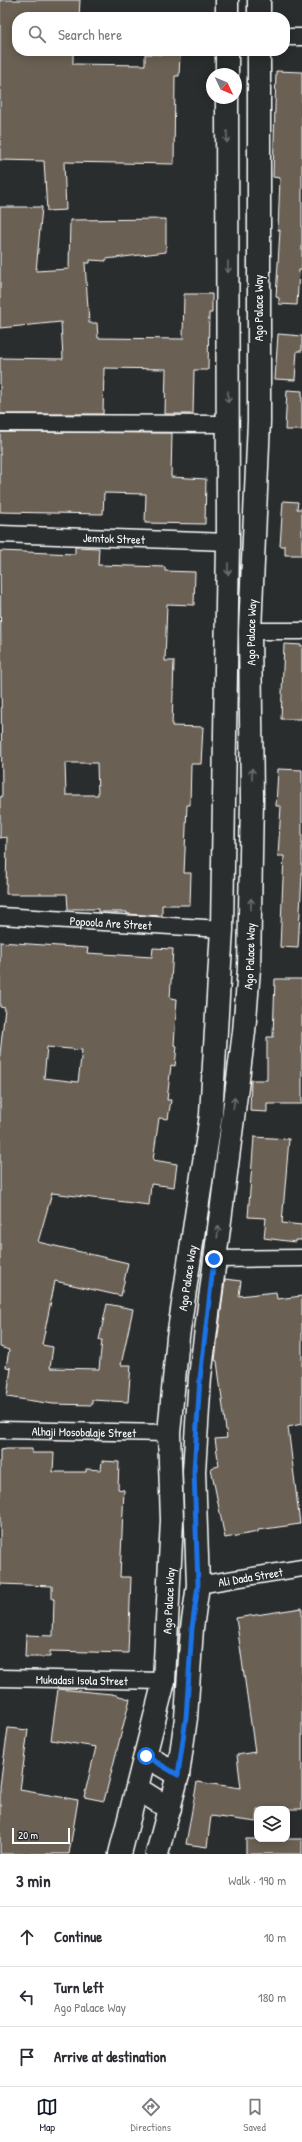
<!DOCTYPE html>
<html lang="en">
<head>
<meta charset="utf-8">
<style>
	body { margin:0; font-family:"Patrick Hand",sans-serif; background:#f2f2f3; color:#2b2b33 }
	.controls { position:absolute; right:12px; bottom:12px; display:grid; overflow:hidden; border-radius:8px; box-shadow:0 2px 10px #0003 }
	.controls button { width:36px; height:36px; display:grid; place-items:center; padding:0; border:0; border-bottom:1px solid #e1e1e2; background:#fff; color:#2b2b33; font:20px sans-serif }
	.compass { position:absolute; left:206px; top:68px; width:36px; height:36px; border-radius:50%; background:#fff; box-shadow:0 2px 10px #0003; rotate:134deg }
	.scale { position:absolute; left:12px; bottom:10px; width:58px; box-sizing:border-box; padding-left:4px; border:2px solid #fff; border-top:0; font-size:11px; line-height:14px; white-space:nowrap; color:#fff; -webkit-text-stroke:3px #2a2d2e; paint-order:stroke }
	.stop { position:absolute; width:12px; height:12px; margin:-9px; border:3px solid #1a73e8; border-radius:50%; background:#fff }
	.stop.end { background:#1a73e8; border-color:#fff; box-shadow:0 1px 4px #0008 }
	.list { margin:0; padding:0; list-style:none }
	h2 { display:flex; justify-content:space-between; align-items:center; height:52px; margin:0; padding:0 16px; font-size:17px }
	h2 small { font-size:13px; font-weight:400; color:#7c7c81 }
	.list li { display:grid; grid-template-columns:26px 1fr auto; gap:12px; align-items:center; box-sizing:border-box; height:60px; padding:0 16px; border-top:1px solid #e1e1e2 }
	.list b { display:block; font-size:15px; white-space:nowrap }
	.list p { margin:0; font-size:13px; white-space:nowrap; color:#7c7c81 }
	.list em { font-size:13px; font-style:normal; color:#7c7c81 }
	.icon { flex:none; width:22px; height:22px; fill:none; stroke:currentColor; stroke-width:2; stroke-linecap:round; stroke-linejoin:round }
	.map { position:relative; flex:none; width:302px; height:1854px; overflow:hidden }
	.search { position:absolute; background:#fff; box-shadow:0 2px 10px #0003; left:12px; right:12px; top:12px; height:44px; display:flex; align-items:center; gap:10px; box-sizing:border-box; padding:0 14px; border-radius:16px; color:#7c7c81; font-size:15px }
	.sheet { height:232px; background:#fff }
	nav { display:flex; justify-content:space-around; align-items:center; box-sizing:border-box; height:56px; border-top:1px solid #e1e1e2; background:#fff; font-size:11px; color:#7c7c81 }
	nav a { display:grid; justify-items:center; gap:2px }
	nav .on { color:#111827 }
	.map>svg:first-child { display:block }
	.building { fill:#6b6052; stroke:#fff; fill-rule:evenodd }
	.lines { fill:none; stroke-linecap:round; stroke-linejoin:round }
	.street-casing { stroke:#fff; stroke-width:19 }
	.secondary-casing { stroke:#fff; stroke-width:25 }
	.street { stroke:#2a2d2e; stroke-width:16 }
	.secondary { stroke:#2a2d2e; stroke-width:22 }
	.oneway { stroke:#6a6c6d }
	.route { stroke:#1a73e8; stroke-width:5 }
	.labels { text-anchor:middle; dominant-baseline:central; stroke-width:3.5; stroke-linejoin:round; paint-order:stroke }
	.street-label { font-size:12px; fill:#fff; stroke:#2a2d2e }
</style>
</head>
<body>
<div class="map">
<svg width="302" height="1854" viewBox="0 0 302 1854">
	<rect width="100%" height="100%" fill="#2a2d2e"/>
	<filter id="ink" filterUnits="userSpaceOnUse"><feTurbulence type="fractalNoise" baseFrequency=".025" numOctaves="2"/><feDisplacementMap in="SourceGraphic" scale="8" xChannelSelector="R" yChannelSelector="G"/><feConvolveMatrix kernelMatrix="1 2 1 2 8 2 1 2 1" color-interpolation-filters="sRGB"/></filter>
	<g filter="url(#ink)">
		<g class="building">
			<path d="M0 0H80L79 17H17V51H73V64L145 65V54L180 55 179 76H175L174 164 64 162 66 210 47 211 44 161 0 160Z"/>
			<path d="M276 71 302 72V270H299L297 305 279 304V298L276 297 280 230H278L280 178 273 177Z"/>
			<path d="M0 207H42L36 271 69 269 70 220 166 219V252L106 259V261L90 260V263H85L89 323H97L98 338 183 339 184 294H212V313H209L208 370H194L193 414H165L166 369 104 368 103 414H0V358L63 359 61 322 0 328Z"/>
			<path d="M278 334 302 336V351H297L295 380 275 379Z"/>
			<path d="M287 390 302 391V430H285Z"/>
			<path d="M0 432 172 433 171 477 206 479 205 524 145 523 146 494 104 493 103 514 0 512Z"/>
			<path d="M283 501 298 502 297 509H302V555H285V546H280Z"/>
			<path d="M75 547 99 548 98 565 165 567V571L195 572 194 605 167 604 165 661H174L172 726 203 727 201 764H191L190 805H187L184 873H191L190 905H162V916L127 914V912H98V909H68L67 894H6L7 837 0 838V797H2L0 551 75 554ZM65 763H97L98 795H66Z"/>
			<path d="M284 644 302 645V719H281Z"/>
			<path d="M278 769 302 770V875L298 948 280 947 284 856H278L281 806H276Z"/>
			<path d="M0 942 88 948 87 953 152 957 153 948 173 949 170 998 177 999 174 1045 177 1046 175 1066 171 1065 167 1100H171L168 1119 159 1118 153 1160 177 1164 174 1187 151 1184 149 1205 52 1193 38 1242 128 1263 121 1296 55 1281 42 1345 53 1347 50 1368 99 1369 102 1340H99L107 1304 133 1309 121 1365H131L128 1402 92 1400V1405L53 1404 7 1397 11 1368 6 1367 9 1350 0 1347V1054L5 1008 0 1007ZM47 1047 82 1050 78 1082 44 1078Z"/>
			<path d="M275 979H302V1104H267V1112L250 1111 251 1080H267V1037H273Z"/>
			<path d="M254 1137 289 1139 282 1223 302 1225V1240H295V1242L264 1238 266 1218 248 1217Z"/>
			<path d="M225 1279 241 1281 239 1296 276 1292 277 1299 302 1296V1424L288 1427 300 1524 258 1530V1532L225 1538 211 1468 219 1466 215 1439 227 1438 217 1361 215 1360Z"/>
			<path d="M7 1449H32V1453H54L53 1472H86V1469L101 1470 102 1461 119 1462 118 1489 124 1490 120 1577H131L128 1653 50 1651V1657H25L26 1635 53 1636 54 1599H52V1586L0 1584V1450Z"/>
			<path d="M302 1608V1809H257V1822L211 1816 207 1847 186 1844 197 1782 241 1788 237 1755 255 1752 236 1618Z"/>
			<path d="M58 1689 112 1694 130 1699 104 1801 84 1797 96 1747 51 1740Z"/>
			<path d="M8 1728 28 1730 20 1790 78 1800 69 1854H0V1786Z"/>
			<rect x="246" y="1839" width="56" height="15"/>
		</g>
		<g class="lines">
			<g class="street-casing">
				<g id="street">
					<path d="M285 37H302"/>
					<path d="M0 423 228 424"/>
					<path id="s1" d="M0 534 228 542"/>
					<path d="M250 631H302"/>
					<path id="s2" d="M0 916 222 929"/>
					<path d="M214 1259 302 1258"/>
					<path id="s3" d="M0 1430 169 1433"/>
					<path id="s4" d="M198 1585 302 1568"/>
					<path id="s5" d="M0 1678 164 1681"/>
				</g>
			</g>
			<g class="secondary-casing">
				<g id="secondary">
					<path d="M259 0V17"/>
					<path d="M227 17V0"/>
					<path d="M227 51V74"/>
					<path d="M146 1756 178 1775"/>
					<path d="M138 1789 170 1809"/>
					<path id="s6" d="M120 1854 164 1681 172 1520 169 1433 178 1337 211 1115 222 929 228 542 227 98"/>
					<path id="s7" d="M157 1854 178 1775 186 1718 192 1628 198 1585 194 1471 200 1377 244 1032 249 969 252 799 250 631 259 421V51"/>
				</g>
			</g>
			<use href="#street" class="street"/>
			<use href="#secondary" class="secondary"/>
		</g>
		<defs><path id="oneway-shaft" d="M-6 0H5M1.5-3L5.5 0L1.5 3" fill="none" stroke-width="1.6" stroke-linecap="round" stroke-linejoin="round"/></defs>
		<g class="oneway">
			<use href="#oneway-shaft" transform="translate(227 137) rotate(90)"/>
			<use href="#oneway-shaft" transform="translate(228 267) rotate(90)"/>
			<use href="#oneway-shaft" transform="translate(228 397) rotate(90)"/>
			<use href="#oneway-shaft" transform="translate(228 569) rotate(91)"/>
			<use href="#oneway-shaft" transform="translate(252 774) rotate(-91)"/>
			<use href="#oneway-shaft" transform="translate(251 904) rotate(-89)"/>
			<use href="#oneway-shaft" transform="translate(234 1103) rotate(-83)"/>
			<use href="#oneway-shaft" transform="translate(218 1232) rotate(-83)"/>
		</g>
	</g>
	<g class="lines" filter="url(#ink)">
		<path class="route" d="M146 1756 178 1775 186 1718 192 1628 198 1585 194 1471 200 1378 214 1259"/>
	</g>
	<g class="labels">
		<g class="street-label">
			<text transform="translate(258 308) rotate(-90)">Ago Palace Way</text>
			<text stroke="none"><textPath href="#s1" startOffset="114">Jemtok Street</textPath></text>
			<text stroke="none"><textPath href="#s7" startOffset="1229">Ago Palace Way</textPath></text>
			<text stroke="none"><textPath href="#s2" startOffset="111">Popoola Are Street</textPath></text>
			<text stroke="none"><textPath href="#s7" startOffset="905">Ago Palace Way</textPath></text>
			<text stroke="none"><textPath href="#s6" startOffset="583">Ago Palace Way</textPath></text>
			<text stroke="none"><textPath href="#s3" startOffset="84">Alhaji Mosobalaje Street</textPath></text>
			<text stroke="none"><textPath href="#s4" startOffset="53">Ali Dada Street</textPath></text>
			<text stroke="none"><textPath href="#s6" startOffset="259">Ago Palace Way</textPath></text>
			<text stroke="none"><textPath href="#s5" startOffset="82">Mukadasi Isola Street</textPath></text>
		</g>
	</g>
</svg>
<div class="controls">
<button><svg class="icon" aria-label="layers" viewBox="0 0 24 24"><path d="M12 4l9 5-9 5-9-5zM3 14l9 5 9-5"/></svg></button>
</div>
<svg class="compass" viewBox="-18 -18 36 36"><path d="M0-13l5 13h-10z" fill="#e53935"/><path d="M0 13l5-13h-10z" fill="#7c7c81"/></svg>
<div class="scale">20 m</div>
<div class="stop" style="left:146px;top:1756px"></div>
<div class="stop end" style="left:214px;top:1259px"></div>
<div class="search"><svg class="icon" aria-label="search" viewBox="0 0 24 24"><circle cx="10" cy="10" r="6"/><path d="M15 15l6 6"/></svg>Search here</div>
</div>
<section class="sheet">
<h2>3 min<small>Walk · 190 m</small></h2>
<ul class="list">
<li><svg class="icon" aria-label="ahead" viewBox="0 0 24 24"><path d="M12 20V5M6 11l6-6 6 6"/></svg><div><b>Continue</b></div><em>10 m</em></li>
<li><svg class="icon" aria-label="left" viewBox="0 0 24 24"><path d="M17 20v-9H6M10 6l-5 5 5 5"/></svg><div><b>Turn left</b><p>Ago Palace Way</p></div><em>180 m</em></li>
<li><svg class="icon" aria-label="arrive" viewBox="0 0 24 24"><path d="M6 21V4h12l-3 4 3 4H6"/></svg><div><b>Arrive at destination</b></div></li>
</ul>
</section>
<nav>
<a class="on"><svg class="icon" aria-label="map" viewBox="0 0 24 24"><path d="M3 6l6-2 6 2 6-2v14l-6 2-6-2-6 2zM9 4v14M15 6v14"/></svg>Map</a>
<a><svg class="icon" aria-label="directions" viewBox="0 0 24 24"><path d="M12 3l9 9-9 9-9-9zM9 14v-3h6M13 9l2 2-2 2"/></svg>Directions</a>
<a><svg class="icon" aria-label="saved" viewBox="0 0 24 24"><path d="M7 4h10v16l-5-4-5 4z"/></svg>Saved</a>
</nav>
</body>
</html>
